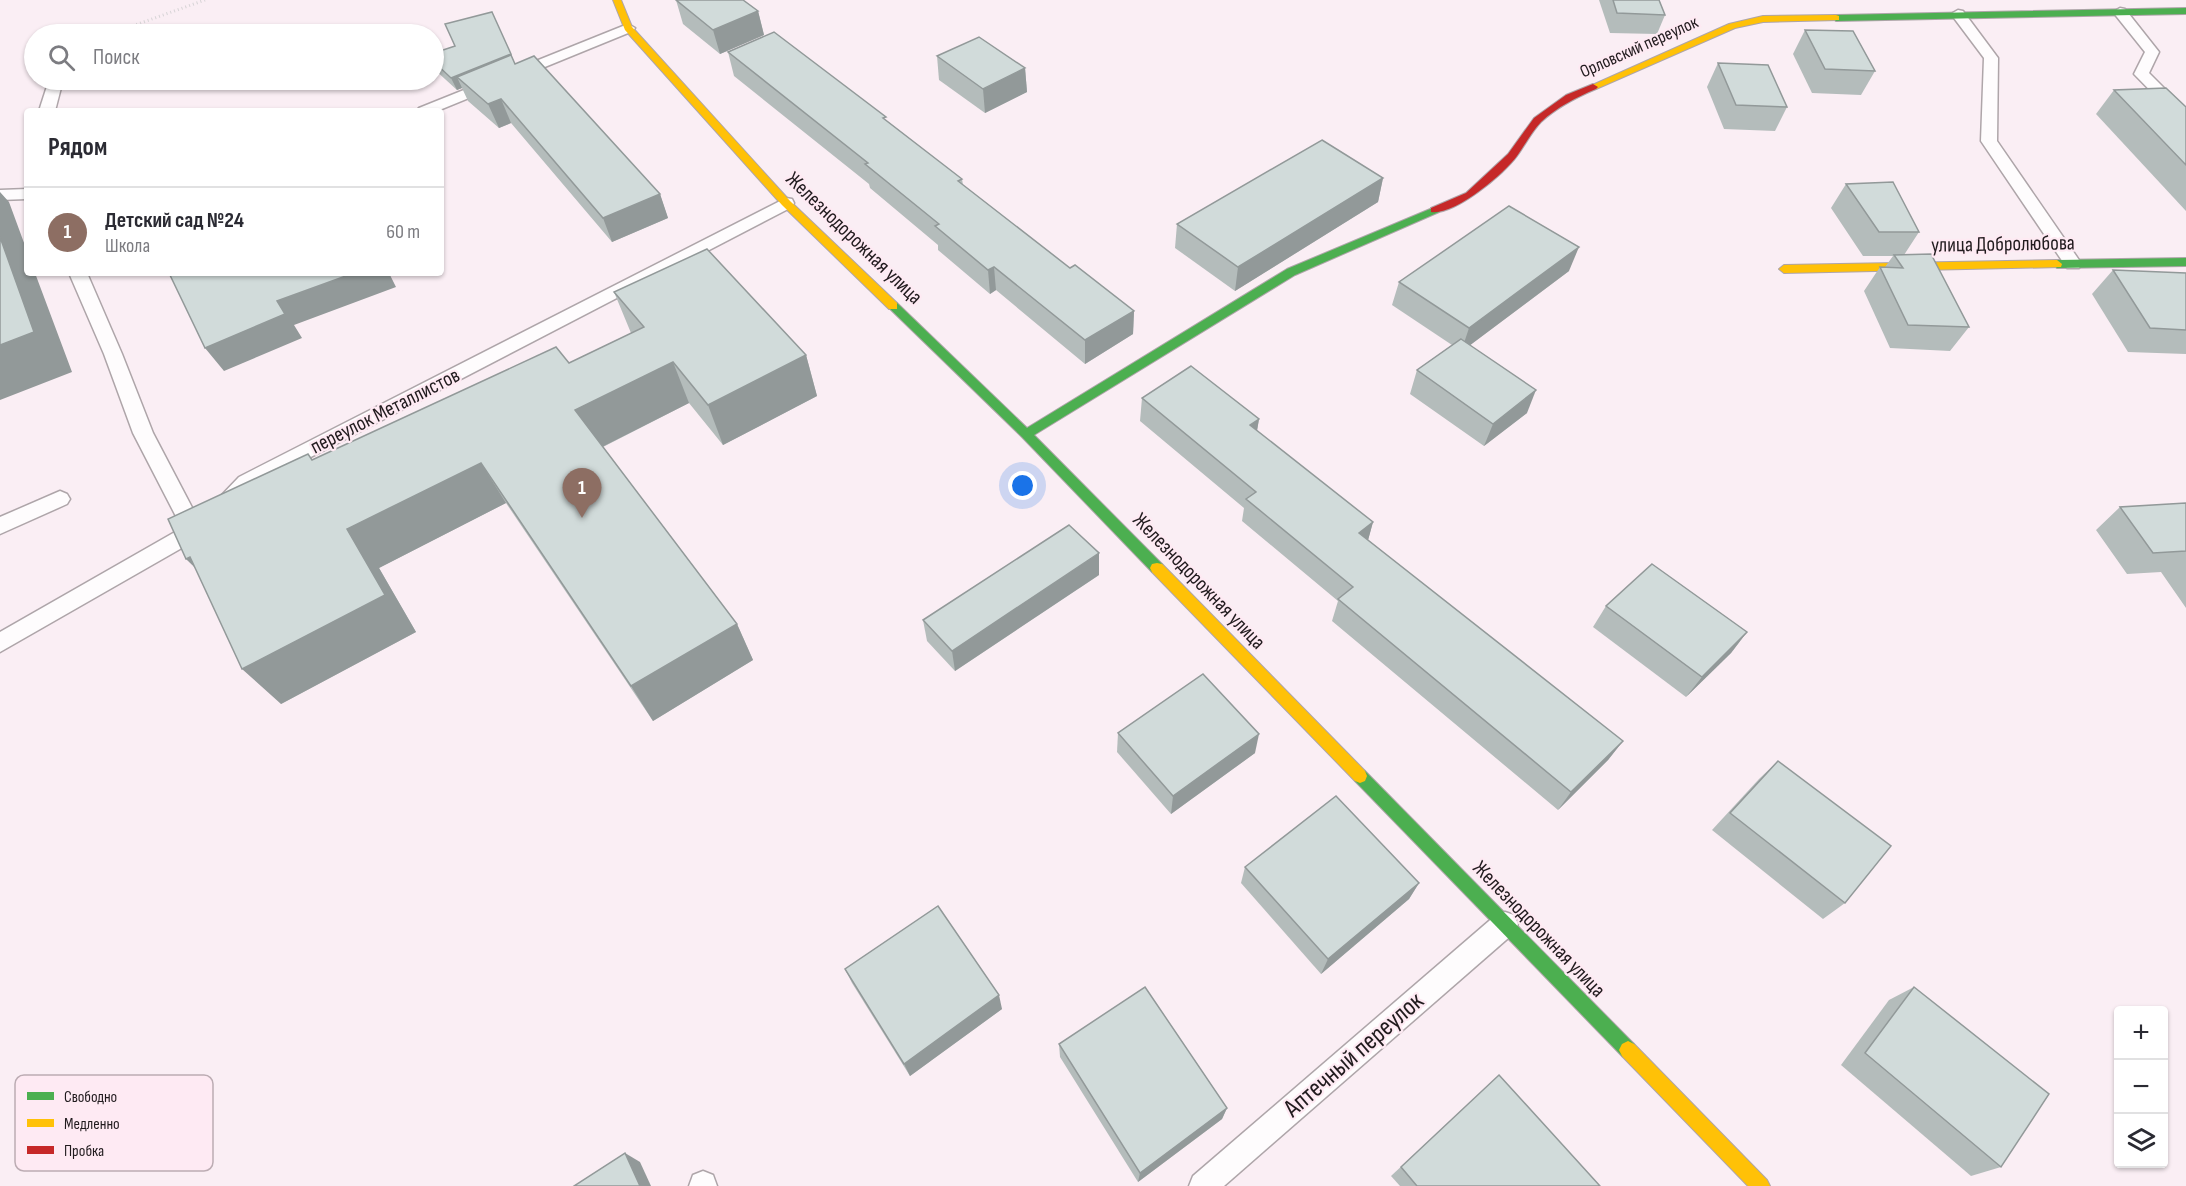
<!DOCTYPE html>
<html lang="ru">
<head>
<meta charset="utf-8">
<style>
	body { margin:0; font-family:"Sofia Sans Condensed",sans-serif; background:#f7f7f7; color:#2b2b33 }
	.controls { position:absolute; right:18px; bottom:18px; display:grid; overflow:hidden; border-radius:6px; box-shadow:0 2px 4px #0004 }
	.controls button { width:54px; height:54px; display:grid; place-items:center; padding:0; border:0; border-bottom:2px solid #e1e1e2; background:#fff; color:#2b2b33; font:30px sans-serif }
	.you { position:absolute; left:1023px; top:486px; width:21px; height:21px; margin:-15px; border:4px solid #fff; border-radius:50%; background:#1a73e8; box-shadow:0 0 0 9px #1a73e833 }
	.badge { display:grid; place-items:center; width:39px; height:39px; border-radius:50%; background:#6d6569; color:#fff; font-size:20px; font-weight:700 }
	.pin { position:absolute; translate:-50% -50px; filter:drop-shadow(0 2px 3px #0008) }
	.pin::after { content:''; position:absolute; top:32px; width:21px; height:18px; background:inherit; clip-path:polygon(0 0,100% 0,50% 100%) }
	.list { margin:0; padding:0; list-style:none }
	h2 { display:flex; justify-content:space-between; align-items:center; height:78px; margin:0; padding:0 24px; font-size:26px }
	h2 small { font-size:20px; font-weight:400; color:#7c7c81 }
	.list li { display:grid; grid-template-columns:39px 1fr auto; gap:18px; align-items:center; box-sizing:border-box; height:90px; padding:0 24px; border-top:2px solid #e1e1e2 }
	.list b { display:block; font-size:22px; white-space:nowrap }
	.list p { margin:0; font-size:20px; white-space:nowrap; color:#7c7c81 }
	.list em { font-size:20px; font-style:normal; color:#7c7c81 }
	.icon { flex:none; width:33px; height:33px; fill:none; stroke:currentColor; stroke-width:2; stroke-linecap:round; stroke-linejoin:round }
	.map { position:relative; flex:none; width:2186px; height:1186px; overflow:hidden }
	.search { position:absolute; background:#fff; box-shadow:0 2px 4px #0004; left:24px; top:24px; width:420px; height:66px; display:flex; align-items:center; gap:15px; box-sizing:border-box; padding:0 21px; border-radius:33px; color:#7c7c81; font-size:22px }
	.panel { position:absolute; background:#fff; box-shadow:0 2px 4px #0004; left:24px; top:108px; width:420px; height:168px; border-radius:6px }
	.map>svg:first-child { display:block }
	.lines { fill:none; stroke-linecap:round; stroke-linejoin:round }
	.lane-casing { stroke:#aea5a9; stroke-width:3 }
	.fast-casing { stroke:#aea5a9; stroke-width:2 }
	.slow-casing { stroke:#aea5a9; stroke-width:2 }
	.jam-casing { stroke:#aea5a9; stroke-width:2 }
	.path { stroke:#d7d4d6; stroke-width:3; stroke-dasharray:1 3; stroke-linecap:butt }
	.lane { fill:#fefcfd; fill-rule:evenodd }
	.fast { fill:#4caf50; fill-rule:evenodd }
	.slow { fill:#ffc107; fill-rule:evenodd }
	.jam { fill:#c62828; fill-rule:evenodd }
	.wall { fill:#b4bcbb }
	.shaded-wall { fill:#929999 }
	.building { fill:#d1dbda; stroke:#929999; stroke-width:1.5 }
	.labels { text-anchor:middle; dominant-baseline:central; stroke-width:4.5; stroke-linejoin:round; paint-order:stroke }
	.far-street-label { font-size:18px; fill:#211b1e; stroke:#feeaf3 }
	.street-label { font-size:21px; fill:#211b1e; stroke:#feeaf3 }
	.near-street-label { font-size:26px; fill:#211b1e; stroke:#feeaf3 }
	.key { fill:#feeaf3; stroke:#bcacb3; stroke-width:1.5 }
	.key-label { font-size:16px; fill:#211b1e }
</style>
</head>
<body>
<div class="map">
<svg width="2186" height="1186" viewBox="0 0 2186 1186">
	<rect width="100%" height="100%" fill="#faeef4"/>
	<g class="lines">
		<g class="lane-casing">
			<g id="lane">
				<path d="M2120 8 2125 9 2159 52 2149 73 2186 110V124L2181 122 2134 74 2145 52 2113 12Z"/>
				<path d="M1958 10 1963 11 1998 58 1997 141 2079 260 2081 264 2079 268H2067L1981 141 1984 58 1951 14Z"/>
				<path d="M628 24 635 28 633 31 437 111H416L419 108Z"/>
				<path d="M49 80H63L55 111H39Z"/>
				<path d="M27 189V199L0 200V190Z"/>
				<path d="M786 198 792 199 794 203 792 207 253 487C243 497 234 511 219 506L216 501 239 477Z"/>
				<path d="M69 273H87L122 354 153 433 197 517 208 518 211 524 201 537 0 652V632L182 528 133 433 104 354Z"/>
				<path d="M60 491 67 494 70 499 67 504 0 534V517Z"/>
				<path d="M1505 912 1514 915 1518 924 1514 933 1224 1186H1189L1193 1176 1496 915Z"/>
				<path d="M703 1171 713 1175 717 1186H689L693 1175Z"/>
			</g>
		</g>
		<g class="fast-casing">
			<g id="fast">
				<path d="M2186 8V14L1836 21 1832 18 1836 15Z"/>
				<path d="M1435 207 1440 210 1439 212 1295 275 1034 435 1162 564 1164 568 1162 572H1152L1022 437 887 306 893 302 897 303 1027 428 1287 269Z"/>
				<path d="M2186 258V266L2057 268 2052 264 2057 260Z"/>
				<path d="M1360 769 1365 771 1634 1044 1637 1050 1634 1056 1628 1059 1622 1056 1355 781 1353 776 1355 771Z"/>
			</g>
		</g>
		<g class="slow-casing">
			<g id="slow">
				<path d="M613 0H621L632 27 790 201 897 303V309H889L782 205 625 30Z"/>
				<path d="M1836 15 1839 16V20L1763 22 1735 28 1596 89 1588 87 1729 24 1763 16Z"/>
				<path d="M2057 260 2062 264 2061 267 1784 273 1779 269 1784 265Z"/>
				<path d="M1157 563 1162 564 1365 771 1367 776 1365 781 1360 783 1355 781 1152 572 1150 568 1152 564Z"/>
				<path d="M1628 1041 1634 1044 1767 1180 1770 1186H1748L1622 1056 1619 1050 1622 1044Z"/>
			</g>
		</g>
		<g class="jam-casing">
			<path id="jam" d="M1593 84 1598 87 1596 89C1577 97 1557 107 1541 122 1532 131 1525 145 1517 156 1504 174 1454 216 1431 212V208L1466 193 1508 154 1534 118 1566 95Z"/>
		</g>
		<path class="path" d="M110 34 205 0"/>
		<use href="#lane" class="lane"/>
		<use href="#fast" class="fast"/>
		<use href="#slow" class="slow"/>
		<use href="#jam" class="jam"/>
	</g>
	<g class="wall">
		<path d="M676 0 758 11 764 35 720 54 683 24Z"/>
		<path d="M1599 0H1659L1665 15 1657 34 1610 33Z"/>
		<path d="M492 12 515 64 660 194 668 218 612 242 511 123 499 128 468 101 462 88 457 90 434 69V53L455 46Z"/>
		<path d="M1805 30 1875 71 1861 95 1812 93 1793 54Z"/>
		<path d="M728 52 887 121 962 179 963 185 1070 268 1134 311 1133 334 1085 364 996 290 990 294 938 250V245L870 188 869 184 734 76Z"/>
		<path d="M937 56 1025 68 1027 92 985 113 939 80Z"/>
		<path d="M1718 63 1787 107 1775 131 1724 129 1707 87Z"/>
		<path d="M2114 90 2186 107V211L2096 114Z"/>
		<path d="M1383 178 1378 202 1235 291 1175 248 1177 224Z"/>
		<path d="M1846 184 1919 232 1904 255 1969 327 1950 351 1890 348 1864 291 1880 267H1885L1893 256H1863L1831 208Z"/>
		<path d="M2113 270 2186 273V354L2128 352 2092 294Z"/>
		<path d="M1569 271 1470 345 1527 413 1484 446 1410 394 1417 370 1452 345 1392 305 1399 282Z"/>
		<path d="M614 292 806 355 817 396 723 445 689 403 603 447 737 624 753 660 653 721 506 503 379 568 416 632 281 704 308 454 313 460 569 363 631 333Z"/>
		<path d="M1142 398 1259 419 1257 431 1373 522 1368 540 1623 741 1608 760 1558 810 1332 621 1338 601 1242 521 1244 508 1140 421Z"/>
		<path d="M2186 503V608L2161 572 2127 574 2096 530 2120 507Z"/>
		<path d="M1099 575 955 671 927 641 923 620Z"/>
		<path d="M1606 606 1747 632 1731 653 1686 697 1593 627Z"/>
		<path d="M1118 733 1255 753 1171 814 1117 752Z"/>
		<path d="M1778 761 1845 903 1823 919 1712 830 1759 779Z"/>
		<path d="M1245 867 1419 883 1409 899 1321 974 1241 883Z"/>
		<path d="M845 969 1002 1009 910 1076 852 983Z"/>
		<path d="M1914 987 2001 1167 1971 1176 1841 1065 1889 1000Z"/>
		<path d="M1059 1044 1227 1108 1222 1119 1138 1182 1060 1057Z"/>
		<path d="M1499 1075 1600 1186H1400L1391 1176Z"/>
	</g>
	<g class="shaded-wall">
		<path d="M758 11 764 35 720 54 713 30Z"/>
		<path d="M511 54 516 67 457 77 462 88 457 90 451 78Z"/>
		<path d="M1025 68 1027 92 985 113 983 89Z"/>
		<path d="M501 99 511 123 499 128 488 104Z"/>
		<path d="M1383 178 1378 202 1235 291 1238 267Z"/>
		<path d="M0 192 9 202 27 251V273H35L72 372 0 400Z"/>
		<path d="M660 194 668 218 612 242 603 218Z"/>
		<path d="M1579 247 1569 271 1461 352 1469 328Z"/>
		<path d="M994 267 996 290 990 294 988 270Z"/>
		<path d="M354 273H389L396 287 294 325 302 338 224 371 205 348 277 301Z"/>
		<path d="M1134 311 1133 334 1085 364V340Z"/>
		<path d="M806 355 817 396 723 445 708 405Z"/>
		<path d="M673 362 689 403 596 450 575 410Z"/>
		<path d="M1536 390 1527 413 1484 446 1493 424Z"/>
		<path d="M1259 419 1255 442 1250 425Z"/>
		<path d="M481 463 506 503 379 568 416 632 281 704 242 669 347 529Z"/>
		<path d="M1373 522 1367 544 1359 533Z"/>
		<path d="M1099 553V575L955 671 952 651Z"/>
		<path d="M190 557 225 597 186 559Z"/>
		<path d="M737 624 753 660 653 721 631 686Z"/>
		<path d="M1747 632 1731 653 1686 697 1702 677Z"/>
		<path d="M1259 734 1255 753 1171 814 1173 796Z"/>
		<path d="M1623 741 1608 760 1558 810 1571 792Z"/>
		<path d="M1419 883 1409 899 1321 974 1328 959Z"/>
		<path d="M999 995 1002 1009 910 1076 904 1064Z"/>
		<path d="M1227 1108 1222 1119 1138 1182 1140 1173Z"/>
		<path d="M625 1153 640 1162 651 1186H640Z"/>
	</g>
	<g class="building">
		<path d="M676 0H743L758 11 713 30Z"/>
		<path d="M1613 0H1659L1665 15 1617 13Z"/>
		<path d="M492 12 511 54 451 78 434 62V53L455 46 445 24Z"/>
		<path d="M1805 30 1853 31 1875 71 1825 69Z"/>
		<path d="M774 32 886 117 883 118 962 179 958 181 1070 268 1075 265 1134 311 1085 340 994 267 988 270 935 226 939 224 865 164 868 163 728 52Z"/>
		<path d="M979 37 1025 68 983 89 937 56Z"/>
		<path d="M511 55 515 64 534 56 660 194 603 218 501 99 488 104 457 77Z"/>
		<path d="M1718 63 1768 65 1787 107 1736 105Z"/>
		<path d="M2166 88 2186 107V165L2114 90Z"/>
		<path d="M1322 140 1383 178 1238 267 1177 224Z"/>
		<path d="M1893 182 1919 232H1879L1846 184Z"/>
		<path d="M1509 206 1579 247 1469 328 1399 282Z"/>
		<path d="M0 237 34 332 0 345Z"/>
		<path d="M707 249 806 355 708 405 673 362 575 410 737 624 631 686 481 463 347 529 385 595 242 669 190 557 186 559 168 519 308 454 312 460 556 347 569 363 644 327 614 292Z"/>
		<path d="M1931 254 1969 327 1908 325 1880 267 1903 268 1894 255Z"/>
		<path d="M2113 270 2186 273V330L2150 328Z"/>
		<path d="M169 273H354L277 301 285 314 205 348Z"/>
		<path d="M1461 339 1536 390 1493 424 1417 370Z"/>
		<path d="M1191 366 1259 419 1250 425 1373 522 1359 533 1623 741 1571 792 1338 599 1353 587 1246 499 1256 492 1142 398Z"/>
		<path d="M2186 503V551L2153 553 2120 507Z"/>
		<path d="M1069 525 1099 553 952 651 923 620Z"/>
		<path d="M1652 564 1747 632 1702 677 1606 606Z"/>
		<path d="M1203 674 1259 734 1173 796 1118 733Z"/>
		<path d="M1778 761 1891 846 1845 903 1730 813Z"/>
		<path d="M1336 796 1419 883 1328 959 1245 867Z"/>
		<path d="M938 906 999 995 904 1064 845 969Z"/>
		<path d="M1145 987 1227 1108 1140 1173 1059 1044Z"/>
		<path d="M1914 987 2049 1094 2001 1167 1865 1053Z"/>
		<path d="M1499 1075 1600 1186H1417L1401 1167Z"/>
		<path d="M625 1153 640 1186H574Z"/>
	</g>
	<g class="labels">
		<g class="far-street-label">
			<text transform="translate(1639 47) rotate(-24)">Орловский переулок</text>
		</g>
		<g class="street-label">
			<text transform="translate(854 238) rotate(44)">Железнодорожная улица</text>
			<text transform="translate(2003 244) rotate(-1)">улица Добролюбова</text>
			<text transform="translate(385 411) rotate(-27)">переулок Металлистов</text>
			<text transform="translate(1199 581) rotate(46)">Железнодорожная улица</text>
			<text transform="translate(1539 929) rotate(46)">Железнодорожная улица</text>
		</g>
		<g class="near-street-label">
			<text transform="translate(1354 1055) rotate(-41)">Аптечный переулок</text>
		</g>
	</g>
	<rect x="15" y="1075" width="198" height="96" rx="9" class="key"/>
	<rect x="27" y="1092" width="27" height="8" fill="#4caf50"/>
	<rect x="27" y="1119" width="27" height="8" fill="#ffc107"/>
	<rect x="27" y="1146" width="27" height="8" fill="#c62828"/>
	<g class="key-label">
		<text x="64" y="1102">Свободно</text>
		<text x="64" y="1129">Медленно</text>
		<text x="64" y="1156">Пробка</text>
	</g>
</svg>
<div class="controls">
<button>+</button>
<button>−</button>
<button><svg class="icon" aria-label="layers" viewBox="0 0 24 24"><path d="M12 4l9 5-9 5-9-5zM3 14l9 5 9-5"/></svg></button>
</div>
<div class="you"></div>
<div class="pin badge" style="left:582px;top:518px;background:#8d6e63">1</div>
<div class="search"><svg class="icon" aria-label="search" viewBox="0 0 24 24"><circle cx="10" cy="10" r="6"/><path d="M15 15l6 6"/></svg>Поиск</div>
<section class="panel">
<h2>Рядом<small></small></h2>
<ul class="list">
<li><span class="badge" style="background:#8d6e63">1</span><div><b>Детский сад №24</b><p>Школа</p></div><em>60 m</em></li>
</ul>
</section>
</div>
</body>
</html>
